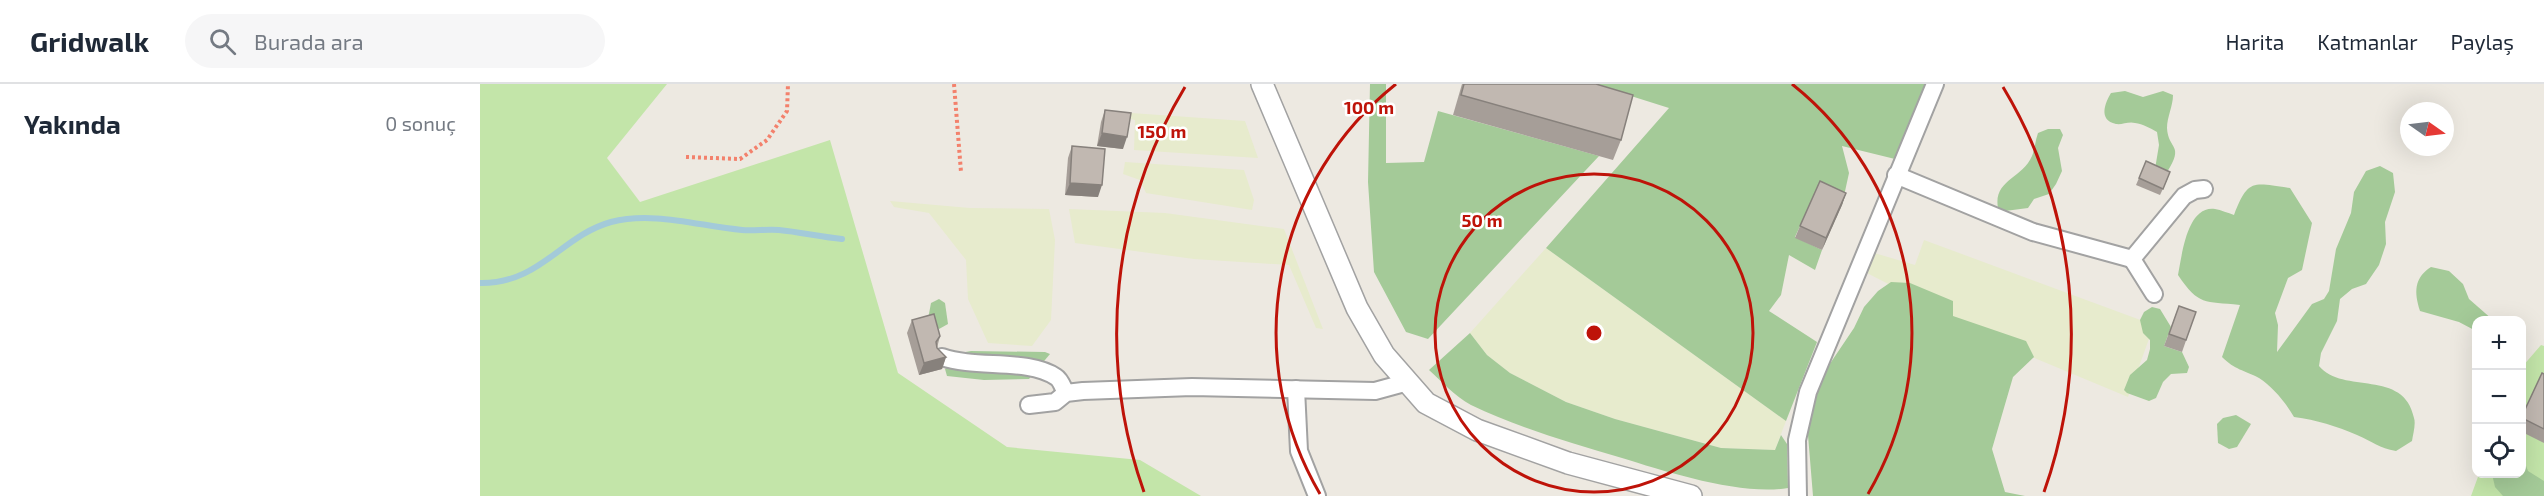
<!DOCTYPE html>
<html lang="tr">
<head>
<meta charset="utf-8">
<style>
	body { margin:0; font-family:"Exo 2",sans-serif; background:#f6f6f7; color:#1f2937 }
	.controls { position:absolute; right:18px; bottom:18px; display:grid; overflow:hidden; border-radius:12px; box-shadow:0 6px 24px #0002 }
	.controls button { width:54px; height:54px; display:grid; place-items:center; padding:0; border:0; border-bottom:2px solid #e0e1e3; background:#fff; color:#1f2937; font:30px sans-serif }
	.compass { position:absolute; left:1920px; top:18px; width:54px; height:54px; border-radius:50%; background:#fff; box-shadow:0 6px 24px #0002; rotate:104deg }
	.list { margin:0; padding:0; list-style:none }
	h2 { display:flex; justify-content:space-between; align-items:center; height:78px; margin:0; padding:0 24px; font-size:26px }
	h2 small { font-size:20px; font-weight:400; color:#747a83 }
	.icon { flex:none; width:33px; height:33px; fill:none; stroke:currentColor; stroke-width:2; stroke-linecap:round; stroke-linejoin:round }
	.map { position:relative; flex:none; width:2064px; height:412px; overflow:hidden }
	header { display:flex; align-items:center; gap:36px; box-sizing:border-box; height:84px; padding:0 30px; background:#fff; border-bottom:2px solid #e0e1e3 }
	header strong { font-size:28px }
	nav { display:flex; gap:33px; margin-inline-start:auto; font-size:21px }
	.search { width:420px; height:54px; background:#f6f6f7; display:flex; align-items:center; gap:15px; box-sizing:border-box; padding:0 21px; border-radius:33px; color:#747a83; font-size:22px }
	main { display:flex }
	aside { flex:1; background:#fff }
	.map>svg:first-child { display:block }
	.farmland { fill:#e7ebcd }
	.grass { fill:#c3e5a9 }
	.forest { fill:#a4ca98 }
	.lines { fill:none; stroke-linecap:round; stroke-linejoin:round }
	.stream { stroke:#a3cad9; stroke-width:6 }
	.minor-casing { stroke:#a2a2a2; stroke-width:20 }
	.tertiary-casing { stroke:#a2a2a2; stroke-width:24 }
	.path { stroke:#f3816c; stroke-width:4; stroke-dasharray:3 3; stroke-linecap:butt }
	.minor { stroke:#fff; stroke-width:16 }
	.tertiary { stroke:#fff; stroke-width:21 }
	.wall { fill:#a69e98 }
	.shaded-wall { fill:#87817c }
	.building { fill:#c1b8b1; stroke:#87817c; stroke-width:1.5 }
	.ring { fill:none; stroke:#be1309; stroke-width:3 }
	.centre { fill:#be1309; stroke:#fff; stroke-width:3 }
	.ring-label { font-size:18px; text-anchor:middle; font-weight:bold; fill:#be1309; stroke:#fff; stroke-width:5; stroke-linejoin:round; paint-order:stroke }
</style>
</head>
<body>
<header>
<strong>Gridwalk</strong>
<div class="search"><svg class="icon" aria-label="search" viewBox="0 0 24 24"><circle cx="10" cy="10" r="6"/><path d="M15 15l6 6"/></svg>Burada ara</div>
<nav><a>Harita</a><a>Katmanlar</a><a>Paylaş</a></nav>
</header>
<main>
<aside>
<h2>Yakında<small>0 sonuç</small></h2>
<ul class="list">
</ul>
</aside>
<div class="map">
<svg width="2064" height="412" viewBox="0 0 2064 412">
	<rect width="100%" height="100%" fill="#ede9e1"/>
	<g class="farmland">
		<path d="M637 28 765 37 778 74 654 66 655 36 640 33Z"/>
		<path d="M645 78 764 86 774 116 772 126 666 109 660 96 643 90Z"/>
		<path d="M410 117 490 124 569 125 575 156 571 236 552 262 508 259 488 215 486 176 449 129 414 123Z"/>
		<path d="M589 125 685 129 804 145 843 245 836 244 809 181 714 175 595 159Z"/>
		<path d="M1444 156 1674 241 1648 313 1547 271 1383 187 1391 168 1435 181Z"/>
		<path d="M1066 164 1306 337 1295 366 1241 364 1135 335 1086 318 1030 289 1007 271 990 249Z"/>
	</g>
	<g class="grass">
		<path d="M0 0H187L127 74 160 118 350 56 418 289 527 363 660 376 721 412H0Z"/>
		<path d="M2061 261 2064 262V412H1991L1999 390H2042V283Z"/>
	</g>
	<g class="forest">
		<path d="M890 0H906V79L944 78 958 27 1119 72 948 255 926 248 894 188 888 98Z"/>
		<path d="M1113 0H1447L1415 75 1362 62 1369 89 1362 121 1335 109 1315 153 1342 166 1335 186 1309 171 1301 211 1289 227 1337 258 1306 337 1066 164 1189 24Z"/>
		<path d="M1645 7 1663 13 1683 7 1693 11C1693 22 1687 33 1687 44 1688 66 1705 60 1687 88L1675 85 1679 61 1677 48C1670 44 1663 40 1655 39 1649 37 1642 41 1636 40 1618 36 1625 19 1631 9Z"/>
		<path d="M1568 45H1580L1583 51 1578 64 1582 87 1576 100 1569 110 1554 115 1548 124 1525 127 1518 124C1513 96 1542 95 1552 72 1555 65 1555 57 1558 49Z"/>
		<path d="M1900 82 1913 89 1915 108 1905 138 1906 160 1899 181 1886 200 1872 205 1860 215 1857 237 1841 269 1839 282C1863 311 1924 284 1934 334 1936 340 1933 350 1932 357L1916 367C1899 364 1893 358 1877 351 1856 342 1837 336 1814 333 1806 319 1793 303 1779 294 1764 286 1755 286 1742 273L1760 221C1724 217 1719 222 1698 191 1702 171 1707 121 1735 125 1741 126 1748 129 1754 131 1768 94 1773 99 1810 104L1832 139 1822 186 1808 194 1795 229 1798 241 1797 268 1832 220 1844 215 1849 207 1856 165 1871 129 1874 108 1886 87Z"/>
		<path d="M1951 183 1969 187 1983 200 1989 215 2013 236 1996 237V247L1979 238 1940 227C1934 208 1934 194 1951 183Z"/>
		<path d="M1411 198 1430 199 1473 217V232L1546 257 1554 273 1533 293 1512 365 1525 408 1545 412H1333L1327 339 1343 290 1374 244 1384 223 1398 207Z"/>
		<path d="M459 215 465 219 468 240 459 245 448 235 451 219Z"/>
		<path d="M1672 223 1680 225 1691 243 1684 262 1702 268 1709 283 1707 289 1691 290 1683 298 1676 314 1669 317 1647 309 1644 306 1650 291 1667 276 1670 265V256L1663 249 1660 236 1664 228Z"/>
		<path d="M990 249 1007 271 1030 289 1086 318 1135 335 1241 364 1295 366 1301 351 1307 360 1308 404C1262 412 1187 388 1142 374 1091 359 1039 344 991 321 975 312 962 298 949 286Z"/>
		<path d="M491 267 565 268 570 270 549 295 504 296 467 292 465 285 480 269Z"/>
		<path d="M1756 331 1771 340 1757 363 1749 365 1738 359 1737 340 1743 334Z"/>
		<path d="M2042 371 2048 387 2064 397V412H2023L2015 403 2012 390H2042Z"/>
	</g>
	<g class="lines">
		<path class="stream" d="M0 199C60 200 81 152 131 138 173 127 219 142 262 146 274 147 287 145 299 146 320 148 341 153 362 155"/>
		<g class="minor-casing">
			<g id="minor">
				<path d="M1416 91 1553 148 1652 175"/>
				<path d="M1674 210 1652 175 1704 112 1715 106 1724 105"/>
				<path d="M462 273C496 285 548 274 576 293 581 296 583 304 586 309"/>
				<path d="M816 305 819 367 837 412"/>
				<path d="M549 321 575 318 586 309 603 307 712 303 895 307 928 298"/>
				<path d="M1318 412 1317 356 1328 308 1455 0"/>
			</g>
		</g>
		<g class="tertiary-casing">
			<path id="tertiary" d="M782 0 877 224 904 271 946 319 997 346 1088 379 1211 412"/>
		</g>
		<g class="path">
			<path d="M474 0 481 88"/>
			<path d="M206 73 260 75 287 56 307 27 308 0"/>
		</g>
		<use href="#minor" class="minor"/>
		<use href="#tertiary" class="tertiary"/>
	</g>
	<g class="wall">
		<path d="M982 0H1116L1141 56 1133 76 973 31Z"/>
		<path d="M625 26 643 65 617 62 621 38Z"/>
		<path d="M592 62 618 113 585 111 588 74Z"/>
		<path d="M1659 94H1688L1680 111 1656 101Z"/>
		<path d="M1366 109 1362 121 1342 166 1315 154 1320 142Z"/>
		<path d="M1699 222 1716 228 1702 268 1684 262Z"/>
		<path d="M432 236 460 252 457 264 466 273 462 285 439 291 427 249Z"/>
		<path d="M2064 290V359L2042 348V332Z"/>
	</g>
	<g class="shaded-wall">
		<path d="M622 49 647 53 643 65 617 62Z"/>
		<path d="M590 99 622 101 618 113 585 111Z"/>
		<path d="M1366 109 1362 121 1342 166 1346 154Z"/>
		<path d="M466 273 462 285 439 291 444 279Z"/>
	</g>
	<g class="building">
		<path d="M984 0H1116L1153 11 1141 56 981 11Z"/>
		<path d="M625 26 651 29 647 53 622 49Z"/>
		<path d="M592 62 625 65 622 101 590 99Z"/>
		<path d="M1666 77 1690 88 1683 105 1659 94Z"/>
		<path d="M1340 97 1366 109 1346 154 1320 142Z"/>
		<path d="M1699 222 1716 228 1706 256 1689 250Z"/>
		<path d="M454 230 460 252 456 258 457 264 466 273 444 279 432 236Z"/>
		<path d="M2062 289 2064 290V345L2042 334V332Z"/>
	</g>
	<g class="ring">
		<circle cx="1114" cy="249" r="159"/>
		<path d="M840 410A318 318 0 0 1 916 0M1312 0A318 318 0 0 1 1388 410"/>
		<path d="M664 408A477 477 0 0 1 705 3M1523 3A477 477 0 0 1 1564 408"/>
	</g>
	<circle cx="1114" cy="249" r="9" class="centre"/>
	<g class="ring-label">
		<text x="889" y="30">100 m</text>
		<text x="682" y="54">150 m</text>
		<text x="1002" y="143">50 m</text>
	</g>
</svg>
<div class="controls">
<button>+</button>
<button>−</button>
<button><svg class="icon" aria-label="locate" viewBox="0 0 24 24"><circle cx="12" cy="12" r="6"/><path d="M12 2v4M12 18v4M2 12h4M18 12h4"/></svg></button>
</div>
<svg class="compass" viewBox="-18 -18 36 36"><path d="M0-13l5 13h-10z" fill="#e53935"/><path d="M0 13l5-13h-10z" fill="#747a83"/></svg>
</div>
</main>
</body>
</html>
